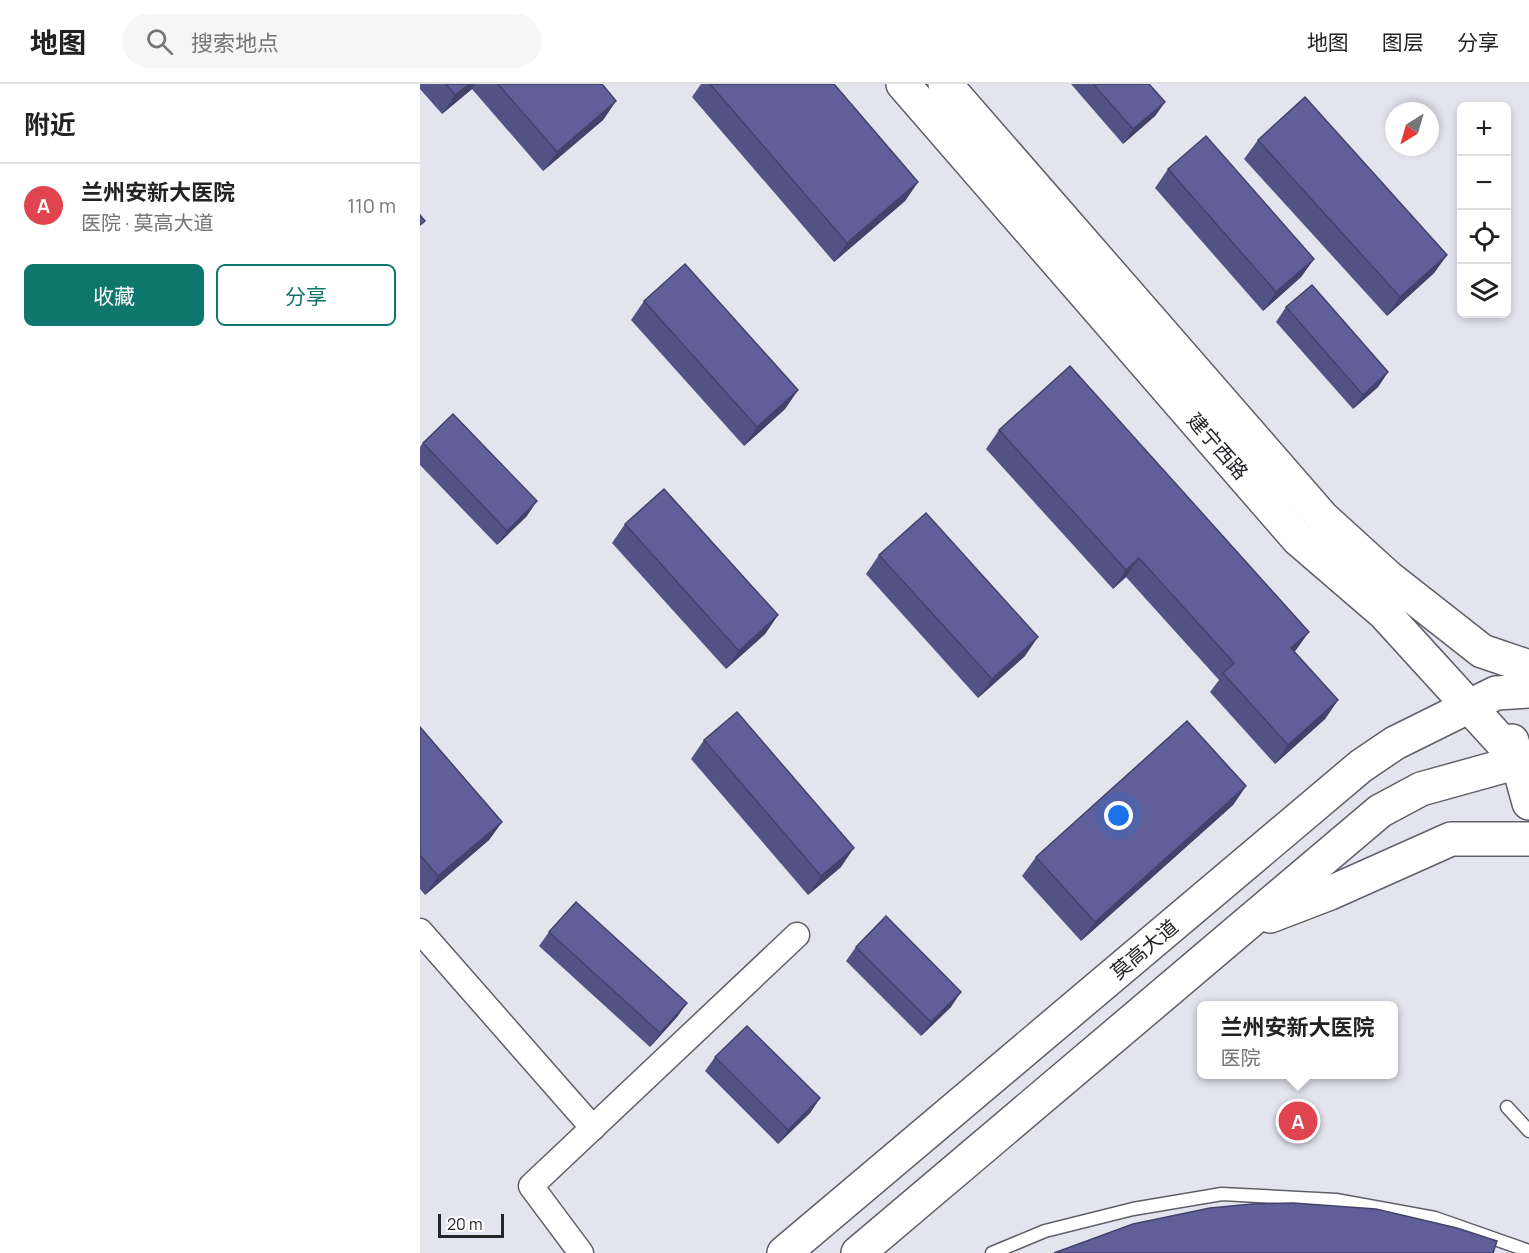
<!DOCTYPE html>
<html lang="zh">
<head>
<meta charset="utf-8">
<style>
	body { margin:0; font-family:Manrope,"Noto Sans SC",sans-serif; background:#f6f6f6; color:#222 }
	.controls { position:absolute; right:18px; top:18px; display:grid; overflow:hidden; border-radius:9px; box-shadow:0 3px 9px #0003 }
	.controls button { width:54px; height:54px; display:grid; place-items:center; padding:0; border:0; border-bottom:2px solid #e0e0e0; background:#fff; color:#222; font:30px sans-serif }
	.compass { position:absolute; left:965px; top:18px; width:54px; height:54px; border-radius:50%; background:#fff; box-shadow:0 3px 9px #0003; rotate:217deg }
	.scale { position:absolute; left:18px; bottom:15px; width:66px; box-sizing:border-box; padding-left:6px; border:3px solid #242529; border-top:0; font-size:16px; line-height:21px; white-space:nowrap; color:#242529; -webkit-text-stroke:4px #fff; paint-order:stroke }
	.you { position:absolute; left:699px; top:732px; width:21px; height:21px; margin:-15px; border:4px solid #fff; border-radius:50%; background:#1a73e8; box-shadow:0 0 0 9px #1a73e833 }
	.badge { display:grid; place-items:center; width:39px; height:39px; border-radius:50%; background:#0f766e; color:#fff; font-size:20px; font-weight:700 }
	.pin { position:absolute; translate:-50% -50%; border:3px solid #fff; box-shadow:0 2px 6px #0006 }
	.popup { position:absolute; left:777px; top:917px; width:201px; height:78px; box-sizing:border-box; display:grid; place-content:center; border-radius:9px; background:#fff; filter:drop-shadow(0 2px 4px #0005); font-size:20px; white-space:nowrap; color:#767676 }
	.popup b { font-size:22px; color:#222 }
	.popup::after { content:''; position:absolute; left:50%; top:100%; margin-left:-12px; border:12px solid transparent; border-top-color:#fff }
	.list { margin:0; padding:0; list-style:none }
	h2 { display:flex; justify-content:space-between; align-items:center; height:78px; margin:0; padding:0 24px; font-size:26px }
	h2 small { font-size:20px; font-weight:400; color:#767676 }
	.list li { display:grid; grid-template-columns:39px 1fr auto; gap:18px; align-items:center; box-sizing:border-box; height:84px; padding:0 24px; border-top:2px solid #e0e0e0 }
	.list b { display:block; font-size:22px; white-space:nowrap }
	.list p { margin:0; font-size:20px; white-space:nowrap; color:#767676 }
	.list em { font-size:20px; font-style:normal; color:#767676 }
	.actions { display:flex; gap:12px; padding:18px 24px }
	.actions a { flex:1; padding:14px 0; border:2px solid #0f766e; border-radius:9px; text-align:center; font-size:21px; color:#0f766e }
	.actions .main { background:#0f766e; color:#fff }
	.icon { flex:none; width:33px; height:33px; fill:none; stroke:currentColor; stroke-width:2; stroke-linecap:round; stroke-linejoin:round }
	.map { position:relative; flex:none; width:1109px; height:1169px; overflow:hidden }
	header { display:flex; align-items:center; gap:36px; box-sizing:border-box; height:84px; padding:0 30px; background:#fff; border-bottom:2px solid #e0e0e0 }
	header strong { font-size:28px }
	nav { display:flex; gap:33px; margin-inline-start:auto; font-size:21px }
	.search { width:420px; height:54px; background:#f6f6f6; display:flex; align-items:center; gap:15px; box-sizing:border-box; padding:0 21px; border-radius:33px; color:#767676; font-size:22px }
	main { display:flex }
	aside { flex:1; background:#fff }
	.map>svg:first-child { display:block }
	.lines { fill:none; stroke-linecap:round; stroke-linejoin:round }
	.lane-casing { stroke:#5f5f68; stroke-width:15 }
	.street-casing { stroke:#5f5f68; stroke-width:27 }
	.secondary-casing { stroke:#5f5f68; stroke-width:36 }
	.lane { stroke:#fff; stroke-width:12 }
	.street { stroke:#fff; stroke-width:24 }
	.secondary { stroke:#fff; stroke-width:33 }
	.wall { fill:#535284 }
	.shaded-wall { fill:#43426b }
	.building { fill:#605f99; stroke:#43426b; stroke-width:1.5 }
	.labels { text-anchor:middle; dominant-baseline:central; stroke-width:6; stroke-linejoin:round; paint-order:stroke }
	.street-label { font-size:20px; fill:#242529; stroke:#fff }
</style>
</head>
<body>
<header>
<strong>地图</strong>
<div class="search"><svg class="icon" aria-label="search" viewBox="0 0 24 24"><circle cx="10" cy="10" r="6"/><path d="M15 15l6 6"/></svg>搜索地点</div>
<nav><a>地图</a><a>图层</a><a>分享</a></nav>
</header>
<main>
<aside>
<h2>附近<small></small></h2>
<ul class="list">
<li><span class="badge" style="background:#e0444e">A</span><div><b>兰州安新大医院</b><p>医院 · 莫高大道</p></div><em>110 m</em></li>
</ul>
<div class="actions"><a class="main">收藏</a><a>分享</a></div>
</aside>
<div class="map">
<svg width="1109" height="1169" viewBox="0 0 1109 1169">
	<rect width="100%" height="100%" fill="#e4e4ef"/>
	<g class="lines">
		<g class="lane-casing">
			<g id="lane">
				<path d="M1087 1023 1109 1047"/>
				<path d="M572 1169 625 1147 713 1125 802 1110 916 1116 1015 1134 1109 1167"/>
			</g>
		</g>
		<g class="street-casing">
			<g id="street">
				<path d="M0 847 173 1044"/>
				<path d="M161 1169 111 1102 377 851"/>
			</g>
		</g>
		<g class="secondary-casing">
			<g id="secondary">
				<path d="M483 0 878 455 964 529 1099 677"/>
				<path d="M525 0 903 434 969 494 1062 567 1109 583"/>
				<path d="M1092 657 1109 719"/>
				<path d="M850 832 910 809 1031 755H1109"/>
				<path d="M364 1169 941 682 975 659 1076 609 1109 607"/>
				<path d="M438 1169 960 727 1001 705 1109 675"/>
			</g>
		</g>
		<use href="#lane" class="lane"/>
		<use href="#street" class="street"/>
		<use href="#secondary" class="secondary"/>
	</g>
	<g class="wall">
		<path d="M0 0H182L196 17 183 36 123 87 52 5 22 30 0 5Z"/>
		<path d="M281 0H414L498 98 485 117 414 178 272 13Z"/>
		<path d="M651 0H729L745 18 735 32 703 60Z"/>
		<path d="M838 56 1027 171 1014 189 967 232 824 75Z"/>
		<path d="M748 85 894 175 881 193 843 227 735 104Z"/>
		<path d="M224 217 378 306 365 325 324 362 211 236Z"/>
		<path d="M866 223 968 288 958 303 933 325 856 238Z"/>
		<path d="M579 346 876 566 874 568 918 616 905 635 855 680 790 608 799 596 706 493 693 505 566 365Z"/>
		<path d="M3 359 107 432 77 461 0 381V363Z"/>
		<path d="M205 440 358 531 345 550 306 585 192 459Z"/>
		<path d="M459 471 605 572 558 614 446 490Z"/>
		<path d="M0 643 82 738 69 756 5 811 0 805Z"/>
		<path d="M284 656 421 783 388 811 271 675Z"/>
		<path d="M826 702 813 721 661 857 602 792 616 773Z"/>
		<path d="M129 848 267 919 257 933 230 963 119 862Z"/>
		<path d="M436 863 531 923 501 952 426 877Z"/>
		<path d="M295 973 400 1014 390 1029 358 1060 285 987Z"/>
	</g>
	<g class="shaded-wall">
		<path d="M49 0H55L52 5 22 30 35 11Z"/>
		<path d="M196 17 183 36 123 87 137 68Z"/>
		<path d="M745 18 735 32 703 60 713 45Z"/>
		<path d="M498 98 485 117 414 178 427 159Z"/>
		<path d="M1027 171 1014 189 967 232 980 213Z"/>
		<path d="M894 175 881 193 843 227 856 208Z"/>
		<path d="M968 288 958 303 933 325 943 311Z"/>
		<path d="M378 306 365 325 324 362 337 343Z"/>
		<path d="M117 417 107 432 77 461 87 447Z"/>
		<path d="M719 474 706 493 693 505 706 486Z"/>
		<path d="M358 531 345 550 306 585 319 567Z"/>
		<path d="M889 548 876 566 858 583 871 564Z"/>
		<path d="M618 553 605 572 558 614 572 595Z"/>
		<path d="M918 616 905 635 855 680 868 661Z"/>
		<path d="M826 702 813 721 661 857 675 838Z"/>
		<path d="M82 738 69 756 5 811 18 792Z"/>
		<path d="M434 764 421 783 388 811 401 792Z"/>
		<path d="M541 908 531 923 501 952 511 938Z"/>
		<path d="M267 919 257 933 230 963 240 949Z"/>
		<path d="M400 1014 390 1029 358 1060 368 1046Z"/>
	</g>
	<g class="building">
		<path d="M26 0H49L35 11Z"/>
		<path d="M78 0H182L196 17 137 68Z"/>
		<path d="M290 0H414L498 98 427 159Z"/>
		<path d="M673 0H729L745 18 713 45Z"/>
		<path d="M885 13 1027 171 980 213 838 56Z"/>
		<path d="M786 52 894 175 856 208 748 85Z"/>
		<path d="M0 131 5 137 0 141Z"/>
		<path d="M265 180 378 306 337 343 224 217Z"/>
		<path d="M892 201 968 288 943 311 866 223Z"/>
		<path d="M650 282 889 548 871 564 918 616 868 661 803 589 814 579 719 474 706 486 579 346Z"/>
		<path d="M33 330 117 417 87 447 3 359Z"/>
		<path d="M244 405 358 531 319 567 205 440Z"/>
		<path d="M506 429 618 553 572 595 459 471Z"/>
		<path d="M317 628 434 764 401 792 284 656Z"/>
		<path d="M767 637 826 702 675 838 616 773Z"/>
		<path d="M0 643 82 738 18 792 0 771Z"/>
		<path d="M156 818 267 919 240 949 129 848Z"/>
		<path d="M466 832 541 908 511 938 436 863Z"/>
		<path d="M327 942 400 1014 368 1046 295 973Z"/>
		<path d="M873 1119 956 1125 1037 1144 1077 1157 1073 1169H634L713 1140 790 1124 832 1120Z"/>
	</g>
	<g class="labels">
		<g class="street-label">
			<text transform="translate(798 362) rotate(49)">建宁西路</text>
			<text transform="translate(724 865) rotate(-40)">莫高大道</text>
		</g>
	</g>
</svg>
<div class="controls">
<button>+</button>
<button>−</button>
<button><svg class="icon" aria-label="locate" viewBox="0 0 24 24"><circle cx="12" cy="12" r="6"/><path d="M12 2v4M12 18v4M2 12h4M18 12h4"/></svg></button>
<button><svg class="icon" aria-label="layers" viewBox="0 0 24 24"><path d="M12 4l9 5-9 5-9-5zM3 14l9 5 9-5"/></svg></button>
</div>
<svg class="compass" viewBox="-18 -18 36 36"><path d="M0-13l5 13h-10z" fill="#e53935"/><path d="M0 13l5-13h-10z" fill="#767676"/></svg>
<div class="scale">20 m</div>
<div class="you"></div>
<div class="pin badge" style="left:878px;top:1037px;background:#e0444e">A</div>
<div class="popup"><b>兰州安新大医院</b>医院</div>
</div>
</main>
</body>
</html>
